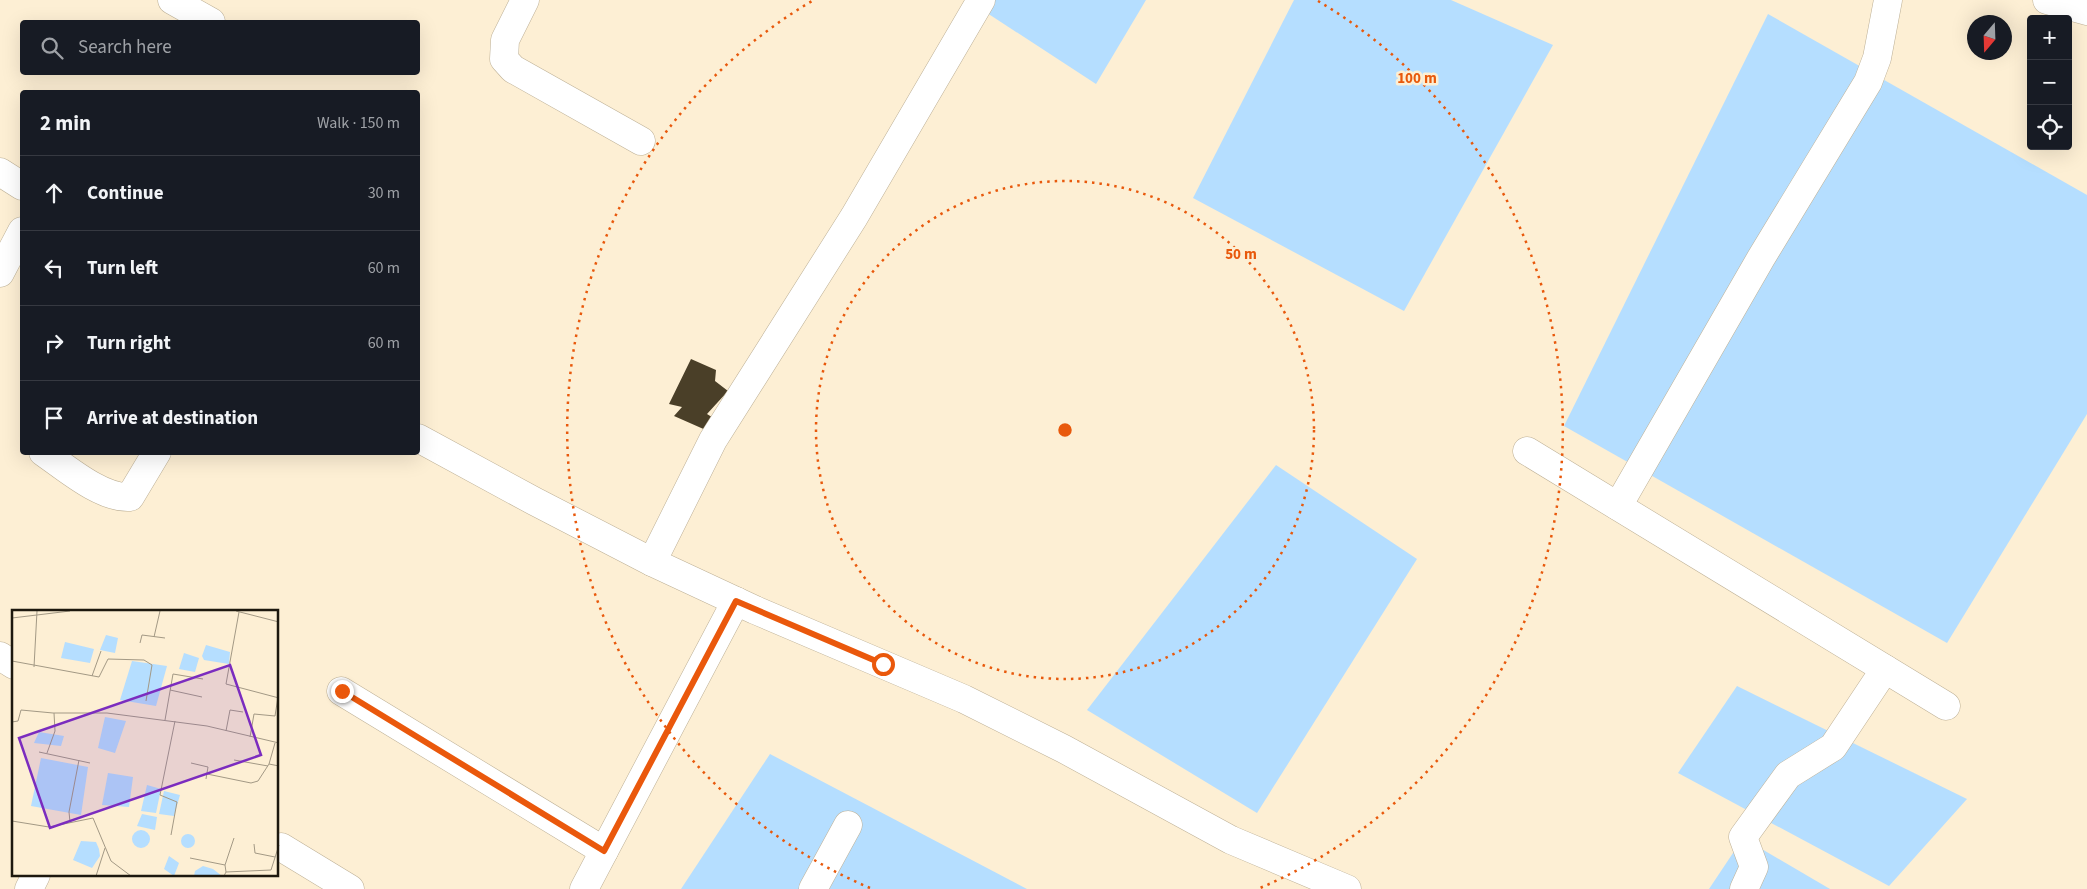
<!DOCTYPE html>
<html lang="en">
<head>
<meta charset="utf-8">
<style>
	body { margin:0; font-family:"Source Sans 3",sans-serif; background:#20242c; color:#f1f3f6 }
	.controls { position:absolute; right:15px; top:15px; display:grid; overflow:hidden; border-radius:5px; box-shadow:0 5px 20px #0002 }
	.controls button { width:45px; height:45px; display:grid; place-items:center; padding:0; border:0; border-bottom:1px solid #363941; background:#171b24; color:#f1f3f6; font:25px sans-serif }
	.compass { position:absolute; left:1967px; top:15px; width:45px; height:45px; border-radius:50%; background:#171b24; box-shadow:0 5px 20px #0002; rotate:199deg }
	.stop { position:absolute; width:15px; height:15px; margin:-11px; border:4px solid #ea580c; border-radius:50%; background:#fff }
	.stop.end { background:#ea580c; border-color:#fff; box-shadow:0 1px 5px #0008 }
	.list { margin:0; padding:0; list-style:none }
	h2 { display:flex; justify-content:space-between; align-items:center; height:65px; margin:0; padding:0 20px; font-size:21px }
	h2 small { font-size:16px; font-weight:400; color:#9ea1a6 }
	.list li { display:grid; grid-template-columns:32px 1fr auto; gap:15px; align-items:center; box-sizing:border-box; height:75px; padding:0 20px; border-top:1px solid #363941 }
	.list b { display:block; font-size:19px; white-space:nowrap }
	.list em { font-size:16px; font-style:normal; color:#9ea1a6 }
	.icon { flex:none; width:28px; height:28px; fill:none; stroke:currentColor; stroke-width:2; stroke-linecap:round; stroke-linejoin:round }
	.map { position:relative; flex:none; width:2087px; height:889px; overflow:hidden }
	.search { position:absolute; background:#171b24; box-shadow:0 5px 20px #0002; left:20px; top:20px; width:400px; height:55px; display:flex; align-items:center; gap:12px; box-sizing:border-box; padding:0 18px; border-radius:5px; color:#9ea1a6; font-size:19px }
	.panel { position:absolute; background:#171b24; box-shadow:0 5px 20px #0002; left:20px; top:90px; width:400px; height:365px; border-radius:5px }
	.map>svg:first-child { display:block }
	.water { fill:#b5deff }
	.building { fill:#4a3f28 }
	.lines { fill:none; stroke-linecap:round; stroke-linejoin:round }
	.minor-casing { stroke:#bdb096; stroke-width:29 }
	.minor { stroke:#fff; stroke-width:28 }
	.route { stroke:#ea580c; stroke-width:6 }
	.ring { fill:none; stroke:#e8590c; stroke-width:2.5; stroke-dasharray:2.5 5 }
	.inset-road { fill:none; stroke:#a39985; stroke-width:1 }
	.view { fill:#7b2cbf; fill-opacity:0.15; stroke:#7b2cbf; stroke-width:2.5 }
	.inset-edge { fill:none; stroke:#1d180e; stroke-width:2.5 }
	.centre { fill:#e8590c; stroke:#fdefd4; stroke-width:2.5 }
	.ring-label { font-size:15px; text-anchor:middle; font-weight:bold; fill:#e8590c; stroke:#fdefd4; stroke-width:5; stroke-linejoin:round; paint-order:stroke }
</style>
</head>
<body>
<div class="map">
<svg width="2087" height="889" viewBox="0 0 2087 889">
	<rect width="100%" height="100%" fill="#fdefd4"/>
	<g class="water">
		<path d="M987 0H1146L1096 84 981 9Z"/>
		<path d="M1294 0H1451L1553 45 1404 311 1193 198Z"/>
		<path d="M1768 14 2087 195V414L1947 643 1564 426Z"/>
		<path d="M1276 465 1417 559 1257 813 1087 710Z"/>
		<path d="M1737 686 1967 799 1889 886 1678 773Z"/>
		<path d="M770 754 1027 889H681Z"/>
		<path d="M1743 838 1830 889H1709Z"/>
	</g>
	<path class="building" d="M691 359 716 370 715 381 728 391 707 414 715 419 708 431 674 416 682 407 669 404Z"/>
	<g class="lines">
		<g class="minor-casing">
			<g id="minor">
				<path d="M172 0 211 22"/>
				<path d="M525 0 505 40 504 59 513 69 641 141"/>
				<path d="M2047 0 2087 11"/>
				<path d="M0 172 22 186"/>
				<path d="M0 273 22 231"/>
				<path d="M418 438 534 501 652 562 755 610 964 699 1064 749 1231 840 1347 889"/>
				<path d="M1527 451 1946 706"/>
				<path d="M43 452C66 468 102 499 130 497L157 452"/>
				<path d="M1618 506 1761 258 1868 82 1877 58 1888 0"/>
				<path d="M652 562 713 440 854 217 981 0"/>
				<path d="M0 656 14 665"/>
				<path d="M341 691 604 851"/>
				<path d="M281 847 350 889"/>
				<path d="M29 889 36 875"/>
				<path d="M584 889 736 601"/>
				<path d="M813 889 848 825"/>
				<path d="M1744 889 1754 867 1743 837 1788 775 1833 747 1885 669"/>
			</g>
		</g>
		<use href="#minor" class="minor"/>
	</g>
	<g class="lines">
		<path class="route" d="M342 691 604 851 736 601 883 664"/>
	</g>
	<g class="ring">
		<circle cx="1065" cy="430" r="249"/>
		<path d="M870 888A498 498 0 0 1 812 1M1318 1A498 498 0 0 1 1260 888"/>
	</g>
	<g transform="translate(12 610)">
		<rect width="266" height="266" fill="#fdefd4"/>
		<path d="M94 25 106 28 103 43 88 40ZM53 32 82 39 78 53 49 48ZM194 35 218 42 217 54 192 50 190 46ZM172 43 187 48 183 62 167 59ZM120 51 155 56 144 96 108 90ZM93 107 114 111 103 143 86 138ZM27 122 52 126 49 136 22 133ZM29 148 76 157 69 205 19 196ZM96 163 121 167 117 197 90 195ZM135 175 149 179 144 203 129 201ZM152 181 168 185 162 206 147 204ZM130 204 145 207 143 220 125 216ZM120 229a9 9 0 1 1 18 0a9 9 0 1 1-18 0ZM169 231a7 7 0 1 1 14 0a7 7 0 1 1-14 0ZM69 231 84 232 87 239 88 246 80 258 61 250ZM157 246 167 253 162 266 152 259ZM191 256 201 259 210 266H182L183 261Z" fill="#b5deff"/>
		<path class="inset-road" d="M224 1 267 12M227 2 214 74 267 88M0 8 58 1M142 27 148 1M128 33 130 25 153 28M0 51 87 67 96 49 132 50 140 55 134 91M22 57 25 1M80 66 89 41M158 80 190 87M153 110 161 64 191 69M0 112 6 111 9 100 41 103H95L195 116 267 133M214 121 218 100 231 102M238 127 242 104 263 106 266 87M263 133 257 154 267 156M27 142 78 153M35 143 43 121 42 103M222 150 256 156M179 153 196 157 194 169M195 164 239 173 246 171 257 154M0 211 37 217 81 208 99 251 119 266M58 212 57 202 67 150M159 225 165 192 148 185 163 111M242 234 243 243 263 247M178 248 213 255 214 262M213 255 222 228M84 266 93 238M212 266 214 262 259 260 267 235"/>
		<path class="view" d="M218 55 249 145 38 218 7 128Z"/>
		<rect width="266" height="266" class="inset-edge"/>
	</g>
	<circle cx="1065" cy="430" r="8" class="centre"/>
	<g class="ring-label">
		<text x="1417" y="83">100 m</text>
		<text x="1241" y="259">50 m</text>
	</g>
</svg>
<div class="controls">
<button>+</button>
<button>−</button>
<button><svg class="icon" aria-label="locate" viewBox="0 0 24 24"><circle cx="12" cy="12" r="6"/><path d="M12 2v4M12 18v4M2 12h4M18 12h4"/></svg></button>
</div>
<svg class="compass" viewBox="-18 -18 36 36"><path d="M0-13l5 13h-10z" fill="#e53935"/><path d="M0 13l5-13h-10z" fill="#9ea1a6"/></svg>
<div class="stop" style="left:883px;top:664px"></div>
<div class="stop end" style="left:342px;top:691px"></div>
<div class="search"><svg class="icon" aria-label="search" viewBox="0 0 24 24"><circle cx="10" cy="10" r="6"/><path d="M15 15l6 6"/></svg>Search here</div>
<section class="panel">
<h2>2 min<small>Walk · 150 m</small></h2>
<ul class="list">
<li><svg class="icon" aria-label="ahead" viewBox="0 0 24 24"><path d="M12 20V5M6 11l6-6 6 6"/></svg><div><b>Continue</b></div><em>30 m</em></li>
<li><svg class="icon" aria-label="left" viewBox="0 0 24 24"><path d="M17 20v-9H6M10 6l-5 5 5 5"/></svg><div><b>Turn left</b></div><em>60 m</em></li>
<li><svg class="icon" aria-label="right" viewBox="0 0 24 24"><path d="M7 20v-9h11M14 6l5 5-5 5"/></svg><div><b>Turn right</b></div><em>60 m</em></li>
<li><svg class="icon" aria-label="arrive" viewBox="0 0 24 24"><path d="M6 21V4h12l-3 4 3 4H6"/></svg><div><b>Arrive at destination</b></div></li>
</ul>
</section>
</div>
</body>
</html>
